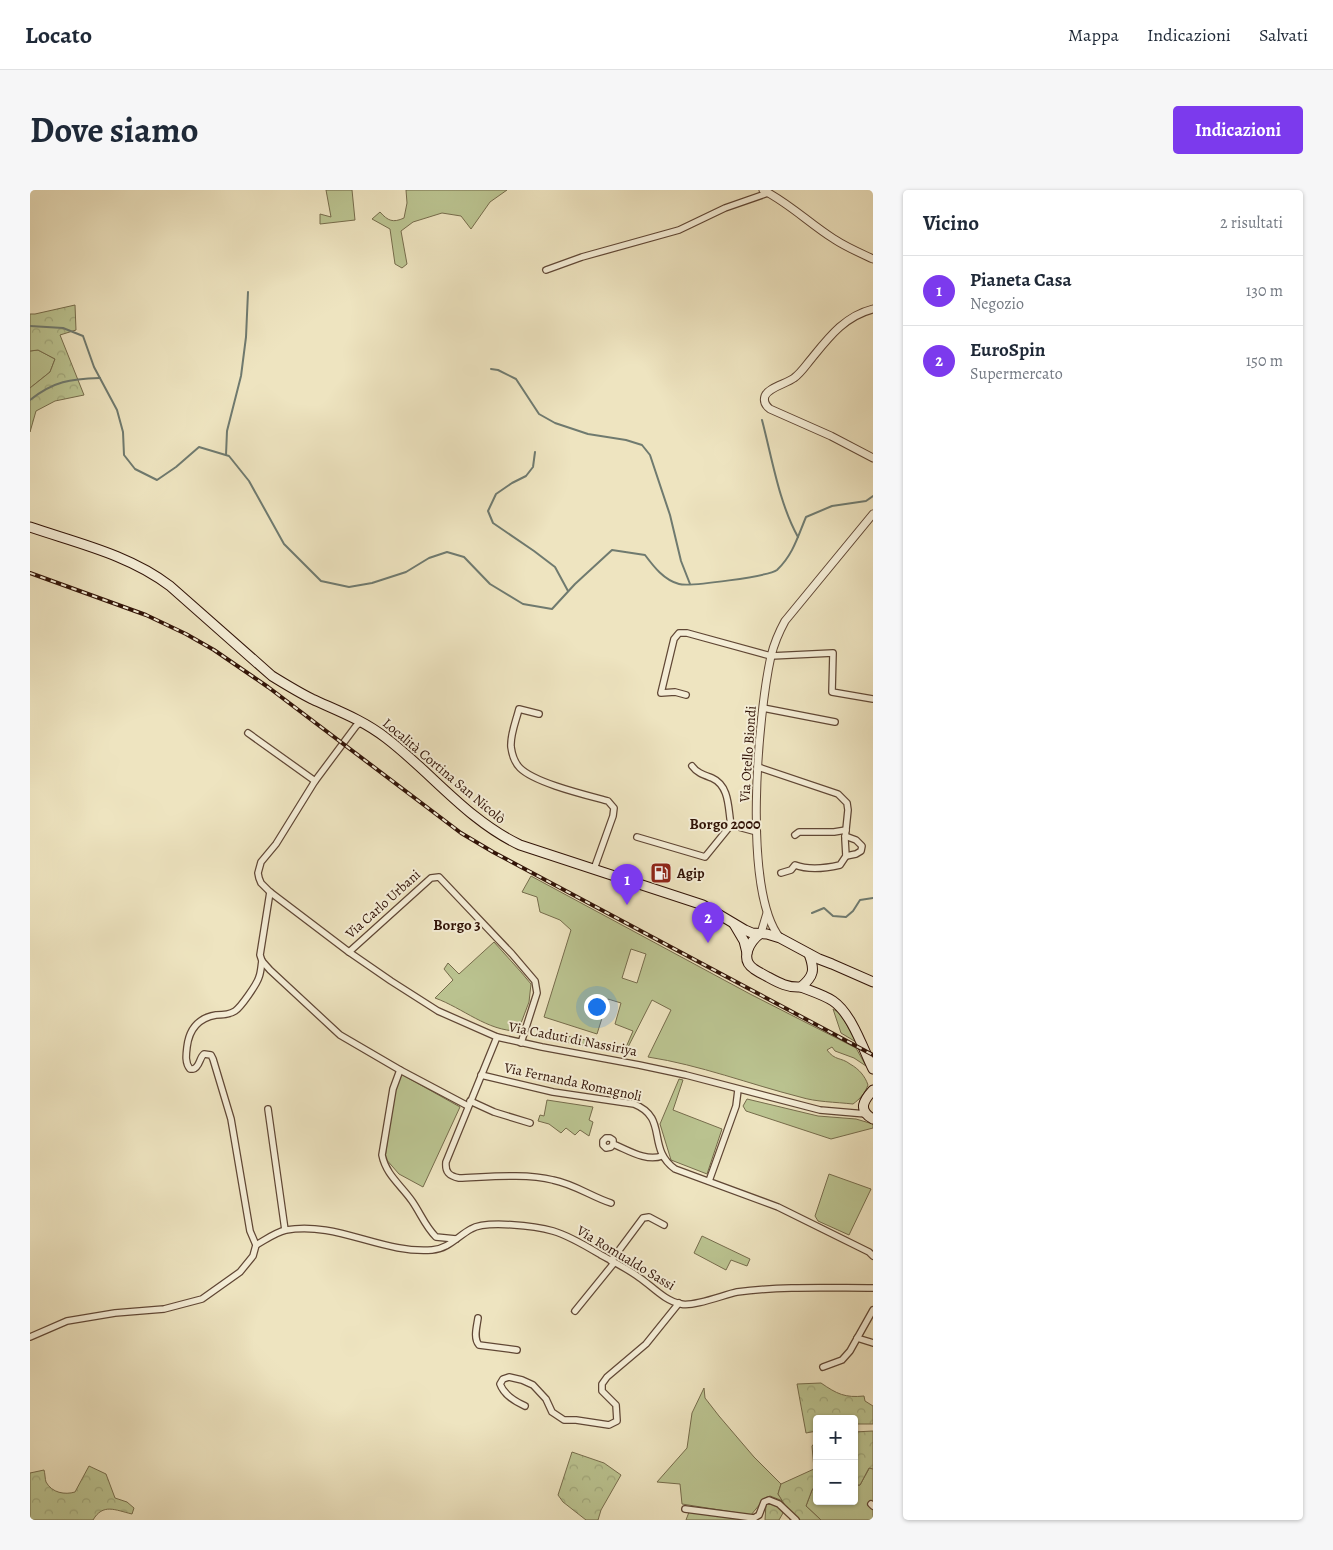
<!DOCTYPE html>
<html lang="it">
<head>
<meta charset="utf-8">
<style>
	body { margin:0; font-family:Alegreya,serif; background:#f6f6f7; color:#1f2937 }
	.controls { position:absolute; right:15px; bottom:15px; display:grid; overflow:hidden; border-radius:5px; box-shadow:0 1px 4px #0004 }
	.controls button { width:45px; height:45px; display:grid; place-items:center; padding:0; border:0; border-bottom:1px solid #e0e1e3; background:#fff; color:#1f2937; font:25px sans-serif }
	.you { position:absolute; left:566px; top:816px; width:18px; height:18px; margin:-12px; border:4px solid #fff; border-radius:50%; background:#1a73e8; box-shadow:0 0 0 8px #1a73e833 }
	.badge { display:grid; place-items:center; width:32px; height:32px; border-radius:50%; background:#7c3aed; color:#fff; font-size:16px; font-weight:700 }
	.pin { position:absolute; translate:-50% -41px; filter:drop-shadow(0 1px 2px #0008) }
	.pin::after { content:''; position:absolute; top:26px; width:18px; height:15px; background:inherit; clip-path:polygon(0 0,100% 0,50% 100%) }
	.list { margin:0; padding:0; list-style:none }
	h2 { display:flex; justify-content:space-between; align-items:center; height:65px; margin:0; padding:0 20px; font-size:21px }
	h2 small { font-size:16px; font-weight:400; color:#747a83 }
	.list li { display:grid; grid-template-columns:32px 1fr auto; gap:15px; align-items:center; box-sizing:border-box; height:70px; padding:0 20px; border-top:1px solid #e0e1e3 }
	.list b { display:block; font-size:19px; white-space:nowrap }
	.list p { margin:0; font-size:16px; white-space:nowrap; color:#747a83 }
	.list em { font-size:16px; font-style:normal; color:#747a83 }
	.map { position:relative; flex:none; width:843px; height:1330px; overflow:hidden; border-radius:5px }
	header { display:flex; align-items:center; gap:30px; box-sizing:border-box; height:70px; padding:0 25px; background:#fff; border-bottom:1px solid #e0e1e3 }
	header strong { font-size:24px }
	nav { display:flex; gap:28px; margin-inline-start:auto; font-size:18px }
	.intro { display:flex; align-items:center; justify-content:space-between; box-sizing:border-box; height:120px; padding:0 30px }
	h1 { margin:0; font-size:35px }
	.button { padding:12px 22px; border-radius:5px; background:#7c3aed; color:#fff; font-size:18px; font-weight:700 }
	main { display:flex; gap:30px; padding:0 30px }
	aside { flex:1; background:#fff; border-radius:5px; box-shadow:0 1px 4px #0004 }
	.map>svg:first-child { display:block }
	.grass { fill:#bbc491; stroke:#766c4c; fill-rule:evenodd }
	.forest { fill:url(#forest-crowns); stroke:#766c4c }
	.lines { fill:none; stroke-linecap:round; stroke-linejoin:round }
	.stream { stroke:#6f7a6f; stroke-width:2 }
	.minor-casing { stroke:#604735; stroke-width:8 }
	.tertiary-casing { stroke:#604735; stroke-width:9 }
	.secondary-casing { stroke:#311307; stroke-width:11 }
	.minor { stroke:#f4edd6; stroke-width:5.5 }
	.tertiary { stroke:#f4edd6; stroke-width:7 }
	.secondary { stroke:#f4edd6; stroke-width:9 }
	.rail-casing { stroke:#311307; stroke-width:4 }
	.rail { stroke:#f4edd6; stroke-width:2; stroke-dasharray:5.5; stroke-linecap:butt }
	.labels { text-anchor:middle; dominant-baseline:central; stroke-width:4; stroke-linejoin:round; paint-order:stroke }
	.street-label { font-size:14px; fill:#311307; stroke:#f4edd6 }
	.poi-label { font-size:14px; font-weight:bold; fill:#311307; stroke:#f4edd6; text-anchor:start }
	.neighbourhood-label { font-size:15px; font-weight:bold; fill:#311307; stroke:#f4edd6 }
</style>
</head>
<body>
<header>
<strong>Locato</strong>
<nav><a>Mappa</a><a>Indicazioni</a><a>Salvati</a></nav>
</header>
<div class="intro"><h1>Dove siamo</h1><a class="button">Indicazioni</a></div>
<main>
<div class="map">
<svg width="843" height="1330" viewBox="0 0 843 1330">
	<defs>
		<pattern id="forest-crowns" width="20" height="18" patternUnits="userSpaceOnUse" patternTransform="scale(1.25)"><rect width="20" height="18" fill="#bbc491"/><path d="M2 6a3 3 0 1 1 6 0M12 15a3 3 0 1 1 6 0" fill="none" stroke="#a1a87c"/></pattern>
	</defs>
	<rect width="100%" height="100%" fill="#eee4c0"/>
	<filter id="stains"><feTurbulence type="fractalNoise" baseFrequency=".004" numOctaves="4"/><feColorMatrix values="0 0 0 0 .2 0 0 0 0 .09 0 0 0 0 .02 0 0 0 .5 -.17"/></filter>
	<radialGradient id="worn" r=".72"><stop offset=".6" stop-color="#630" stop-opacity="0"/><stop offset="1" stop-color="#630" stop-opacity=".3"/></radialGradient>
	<g class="grass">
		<path d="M296 0H322L325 30 290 34V24L301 27Z"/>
		<path d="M376 0H477L460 12 441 39 431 26 412 23 383 32 371 41 377 74 372 78 365 74 360 39 342 29 350 22C358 31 363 33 374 28L377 13Z"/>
		<path d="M8 160 25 169 20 182 0 198V161Z"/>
		<path d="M501 686 720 804 826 858 836 876 824 868 805 861 802 857 797 860C805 871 811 867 820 874 829 879 835 886 838 895 835 903 830 909 823 914 805 912 786 912 770 907 719 894 670 875 618 867L641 820 622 810 595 863 519 849 521 844H528L592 858 597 855 603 841 585 834 591 813 578 809 567 844 514 827 541 740 530 730 510 722 507 707 492 702ZM601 759 616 764 607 793 592 788Z"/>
		<path d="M464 752 491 782 501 794 499 812 488 841C457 841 433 818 405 808L423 790 414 779 418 773 429 784Z"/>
		<path d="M803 819 811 824 826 852 811 843Z"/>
		<path d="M371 884 430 917 393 997 369 984 355 968 364 905Z"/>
		<path d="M649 889 653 890 643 920 692 939 677 984 641 970 630 934Z"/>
		<path d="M717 909 788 926 826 929 843 934V938L801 949 716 921 713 916Z"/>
		<path d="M517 910 563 917 559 930 563 932 559 946 550 940 545 945 536 938 531 943 519 934 508 931 510 925 514 926Z"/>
		<path d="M799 984 841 999 819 1045 788 1031 785 1026Z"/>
		<path d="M672 1046 720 1069 717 1076 701 1070 696 1080 664 1063Z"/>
		<path d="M674 1198 675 1208 689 1226 724 1267 751 1294 748 1304 753 1311 740 1306 735 1308 721 1325 652 1314 650 1294 627 1292 657 1258 662 1223Z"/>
		<path d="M840 1277 843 1279V1330H791L776 1316 782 1300 787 1293V1311H824V1295H830Z"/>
		<path d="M659 1322 721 1330H656Z"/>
	</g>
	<g class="forest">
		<path d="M45 115 46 140 30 145 54 205 25 211 6 221 0 242V198L20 182 25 169 8 160 0 161V124H5Z"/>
		<path d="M791 1193C807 1204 815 1208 834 1206L835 1211 843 1216V1234H824V1229H787V1241L776 1243 767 1194Z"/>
		<path d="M843 1241V1279L839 1278 830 1295H824V1242Z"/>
		<path d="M787 1250V1293L782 1300 776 1316 791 1330H760L758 1320 748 1304 751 1294 784 1279 782 1256Z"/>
		<path d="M542 1262 574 1273 591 1285 571 1320 568 1330H556L533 1312 528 1305Z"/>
		<path d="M59 1276 76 1284 85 1308 97 1312 104 1318 102 1324C85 1320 73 1313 63 1330H0V1283L14 1280C15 1283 15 1289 16 1292 22 1303 35 1305 45 1302Z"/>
		<path d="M736 1314 747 1315 753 1323 749 1330H735Z"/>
	</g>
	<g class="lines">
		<g class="stream">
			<path d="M0 136 33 138 53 146 64 177 87 220 93 242 94 265 105 279 127 290 146 277 169 257 199 266 219 291 254 354 291 391 319 397 342 393 376 382 399 368 417 362 434 367 460 394 493 414 522 419 545 394 582 360 615 365C624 377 634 390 649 394 660 397 739 386 747 380 763 365 768 346 776 327L802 316 836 311 843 306"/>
			<path d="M461 179 468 180 486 189 509 224 525 233 558 244 596 250 612 255 620 265 640 325 651 371 660 394"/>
			<path d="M0 210C24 191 40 189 70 188"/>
			<path d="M732 230C742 268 749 313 768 347"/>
			<path d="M505 262 503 277 496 286 482 293 466 304 458 321 463 333 504 361 525 377 538 401"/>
			<path d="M196 265 197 241 211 186 216 147 218 102"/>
			<path d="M782 723 794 718 803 726 816 727 823 721 830 710 843 708"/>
		</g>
		<g class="minor-casing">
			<g id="minor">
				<path d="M516 80 552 67 649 40 695 18 738 3"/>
				<path d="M656 505 645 502 631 503 644 449 649 443H657L741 466 803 463 802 502 843 509"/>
				<path d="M733 518 805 532"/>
				<path d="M509 524 489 519C486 531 480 545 481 557 482 564 485 573 490 578 505 593 556 605 578 611L584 618 583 626 564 679"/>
				<path d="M331 532 326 536 285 591 246 654 231 672 228 683 229 688 231 693 240 702 319 762 361 791 408 821 467 847 512 857 609 875 656 885 790 920 836 924"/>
				<path d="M218 543 285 591"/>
				<path d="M662 576C667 583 674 585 682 588 700 596 698 619 701 635L727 642"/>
				<path d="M728 577 808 604 817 613 818 620 815 649 816 666 810 675C797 678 778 680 765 675L761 680 751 683"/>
				<path d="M765 645 769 642H804L816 640"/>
				<path d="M815 646 826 650 832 656 831 661 826 664 816 666"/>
				<path d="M607 647 675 667 701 635"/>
				<path d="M240 702 230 765 232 771 240 780 310 845 370 880 438 916"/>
				<path d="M319 762 401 688 409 687 482 764 505 791 507 803 491 853"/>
				<path d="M467 847 416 972C415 982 419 986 429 988 457 987 496 983 523 990 544 994 562 1007 581 1013"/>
				<path d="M370 880 363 899 352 965C356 985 371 995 382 1011 391 1024 395 1036 406 1047L426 1049"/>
				<path d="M451 885 523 902 604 914C639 928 616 958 645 979L748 1017 839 1062 843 1066"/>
				<path d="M440 911 464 922 500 933"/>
				<path d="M238 919 255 1040"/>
				<path d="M583 954 581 957 576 958 573 955V951L576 948H580L583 950V954C598 960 616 972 632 966"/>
				<path d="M679 991 706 916 708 900"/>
				<path d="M226 1055C235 1050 246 1042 256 1040 307 1031 352 1064 402 1060 418 1059 428 1046 441 1039 456 1030 506 1036 523 1041 540 1046 556 1056 571 1065 584 1072 598 1079 610 1088 623 1097 635 1111 651 1114 664 1117 693 1105 707 1102 752 1096 798 1098 843 1098"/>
				<path d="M581 1071 613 1028 619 1027 634 1035"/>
				<path d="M545 1121 584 1073"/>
				<path d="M448 1128C447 1136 443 1148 449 1155L487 1160"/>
				<path d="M0 1147 37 1131 85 1123 134 1119 172 1109 210 1082 223 1066 226 1055 220 1041 201 929 183 869 181 865 174 864C169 868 170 877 163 879H160C155 873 156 865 157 857 159 840 168 828 186 825 191 825 199 825 205 821 211 817 227 794 229 787 231 782 231 776 232 771"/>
				<path d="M827 1148 843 1153"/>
				<path d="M793 1177 812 1170 820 1161 843 1120"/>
				<path d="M495 1216C484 1211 474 1205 470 1194L473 1189 479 1187 492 1190 503 1195 516 1209 522 1222 534 1230H546L579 1235 587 1231 586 1215 572 1201V1194L577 1187 616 1154 649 1113"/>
				<path d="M841 1314 843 1316"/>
				<path d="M655 1319 724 1328 729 1325 734 1312 739 1310 749 1314 766 1330"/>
			</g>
		</g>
		<g class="tertiary-casing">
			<g id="tertiary">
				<path d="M733 0C759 13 780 34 804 49 816 57 830 63 843 69"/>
				<path d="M843 119C815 126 799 147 782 168 776 175 771 183 764 188 756 194 739 197 735 206 733 212 736 216 740 219L801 246 843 268"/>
				<path d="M731 743 737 723"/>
				<path d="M750 748C712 701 728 525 741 466 744 454 749 442 755 431L843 324"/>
			</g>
		</g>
		<g class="secondary-casing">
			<g id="secondary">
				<path d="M0 337C47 353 100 365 140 396L242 486C255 494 268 502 282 509 308 521 333 530 356 548 402 583 437 630 490 655L673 715 715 740 722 743 737 744 750 748 789 769 802 774 843 792"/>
				<path d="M704 734 714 751 717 763"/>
				<path d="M731 743C720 751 709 769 724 779 728 782 733 784 738 787 749 793 758 798 771 797 784 786 785 780 779 764"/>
				<path d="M771 797C781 801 794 805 803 811 822 824 833 859 843 879"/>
				<path d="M843 900C834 910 827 920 843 929"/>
			</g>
		</g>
		<use href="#minor" class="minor"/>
		<use href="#tertiary" class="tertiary"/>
		<use href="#secondary" class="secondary"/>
		<g class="rail-casing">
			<path id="rail" d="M0 383 116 425 156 444 184 460 238 497 431 643 463 662 843 865"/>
		</g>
		<use href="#rail" class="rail"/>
	</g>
	<defs>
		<g id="fuel-square" transform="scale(1.125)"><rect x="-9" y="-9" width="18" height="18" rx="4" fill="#8f2418" stroke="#f4edd6"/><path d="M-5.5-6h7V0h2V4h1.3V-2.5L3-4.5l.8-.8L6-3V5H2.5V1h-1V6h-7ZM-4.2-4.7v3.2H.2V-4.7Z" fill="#fff"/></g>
	</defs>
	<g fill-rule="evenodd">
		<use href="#fuel-square" x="631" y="683"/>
	</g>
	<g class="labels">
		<g class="street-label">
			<text transform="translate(718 564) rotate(-86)">Via Otello Biondi</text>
			<text transform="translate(414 581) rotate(40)">Località Cortina San Nicolò</text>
			<text transform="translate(353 714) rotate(-42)">Via Carlo Urbani</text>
			<text transform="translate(543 849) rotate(11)">Via Caduti di Nassiriya</text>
			<text transform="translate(543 892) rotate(12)">Via Fernanda Romagnoli</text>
			<text transform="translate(596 1068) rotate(31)">Via Romualdo Sassi</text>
		</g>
		<g class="poi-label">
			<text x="647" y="683">Agip</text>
		</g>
		<g class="neighbourhood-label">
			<text x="695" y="634">Borgo 2000</text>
			<text x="427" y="735">Borgo 3</text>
		</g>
	</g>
	<rect width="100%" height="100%" filter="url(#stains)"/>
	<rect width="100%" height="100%" fill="url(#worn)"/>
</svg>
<div class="controls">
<button>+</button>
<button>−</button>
</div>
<div class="you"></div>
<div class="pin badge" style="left:597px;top:715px">1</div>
<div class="pin badge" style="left:678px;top:753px">2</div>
</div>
<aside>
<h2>Vicino<small>2 risultati</small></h2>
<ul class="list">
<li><span class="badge">1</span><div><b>Pianeta Casa</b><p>Negozio</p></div><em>130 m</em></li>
<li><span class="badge">2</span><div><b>EuroSpin</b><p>Supermercato</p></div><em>150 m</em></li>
</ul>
</aside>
</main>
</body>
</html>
